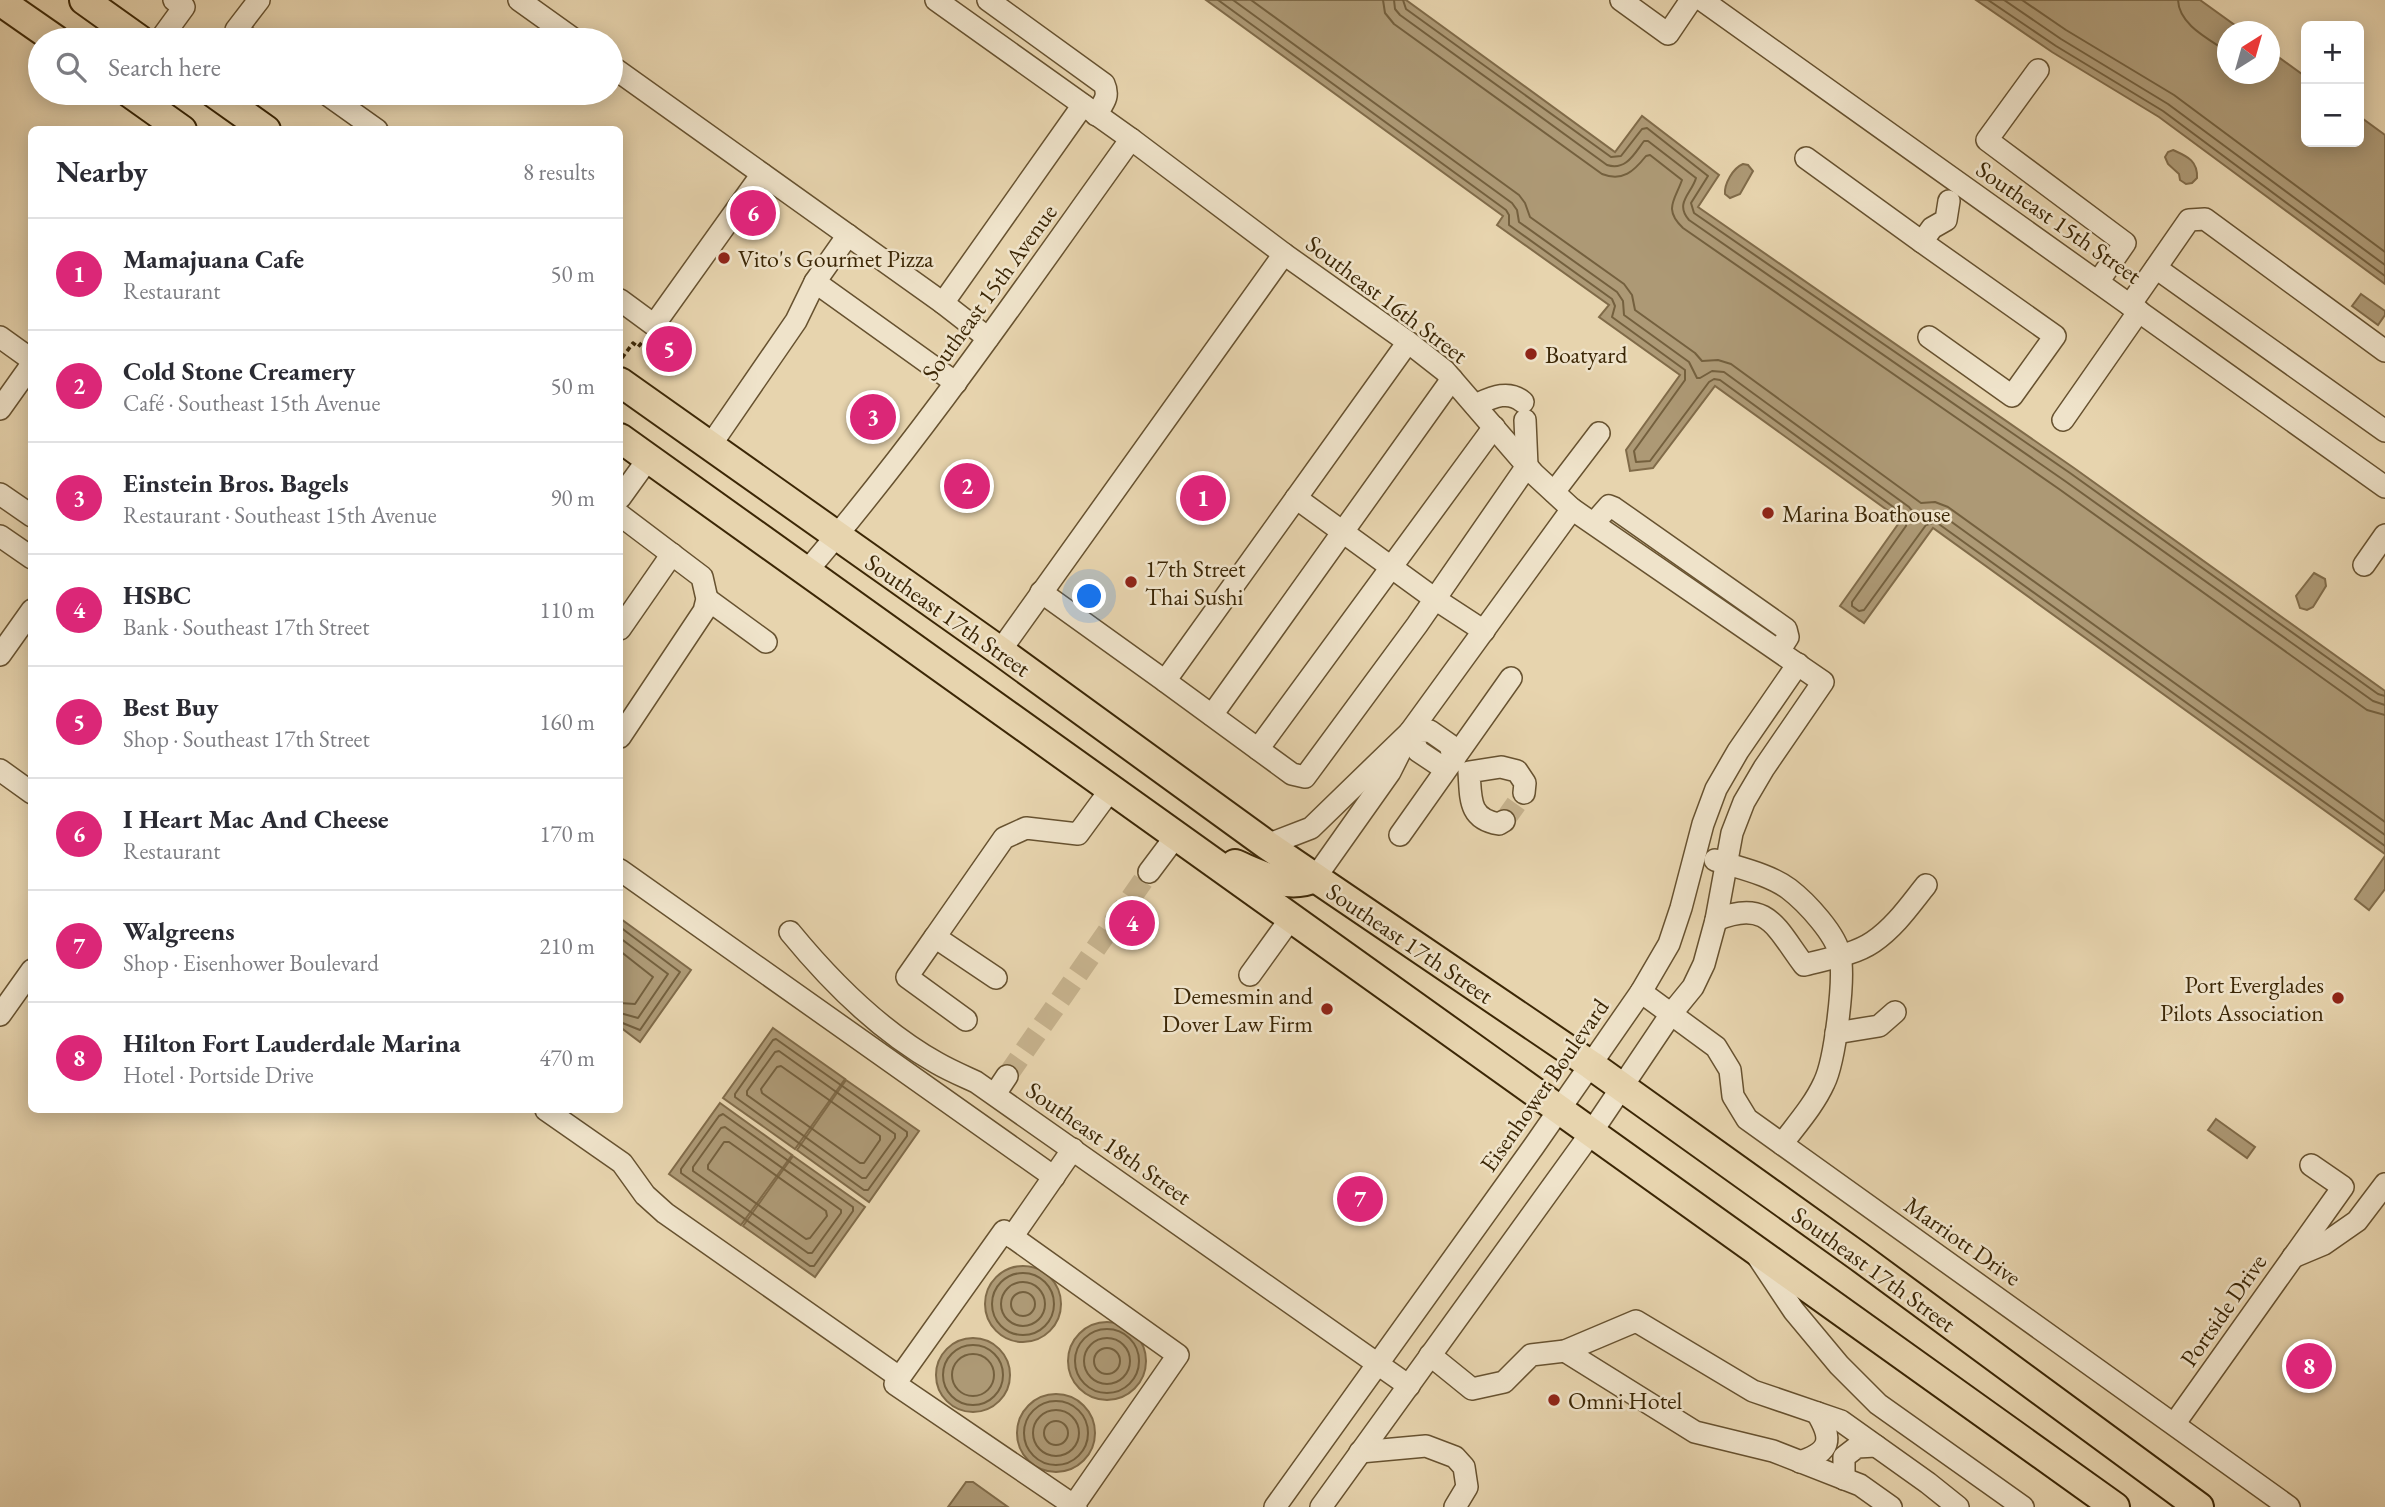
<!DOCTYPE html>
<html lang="en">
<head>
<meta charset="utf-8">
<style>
	body { margin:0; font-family:"EB Garamond",serif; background:#f7f7f7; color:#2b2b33 }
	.controls { position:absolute; right:21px; top:21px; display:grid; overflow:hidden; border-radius:10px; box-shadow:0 4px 18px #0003 }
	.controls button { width:63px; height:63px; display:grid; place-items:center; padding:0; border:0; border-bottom:2px solid #e1e1e2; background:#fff; color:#2b2b33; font:35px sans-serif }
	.compass { position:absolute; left:2217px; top:21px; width:63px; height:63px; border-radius:50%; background:#fff; box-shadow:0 4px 18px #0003; rotate:37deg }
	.you { position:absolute; left:1090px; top:597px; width:24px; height:24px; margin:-18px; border:5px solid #fff; border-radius:50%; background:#1a73e8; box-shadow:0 0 0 10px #1a73e833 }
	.badge { display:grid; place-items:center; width:46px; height:46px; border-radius:50%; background:#db2777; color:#fff; font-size:23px; font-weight:700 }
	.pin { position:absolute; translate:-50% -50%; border:4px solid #fff; box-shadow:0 2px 7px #0006 }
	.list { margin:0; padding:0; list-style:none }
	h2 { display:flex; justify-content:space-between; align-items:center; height:91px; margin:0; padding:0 28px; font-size:30px }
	h2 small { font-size:23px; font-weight:400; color:#7c7c81 }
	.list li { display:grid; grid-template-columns:46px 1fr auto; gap:21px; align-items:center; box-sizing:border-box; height:112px; padding:0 28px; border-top:2px solid #e1e1e2 }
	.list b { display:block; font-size:26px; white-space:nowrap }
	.list p { margin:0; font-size:23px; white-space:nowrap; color:#7c7c81 }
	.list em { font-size:23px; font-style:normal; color:#7c7c81 }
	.icon { flex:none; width:38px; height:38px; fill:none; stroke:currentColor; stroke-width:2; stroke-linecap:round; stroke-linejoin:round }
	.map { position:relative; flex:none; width:2385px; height:1507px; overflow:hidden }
	.search { position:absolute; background:#fff; box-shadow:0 4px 18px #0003; left:28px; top:28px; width:595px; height:77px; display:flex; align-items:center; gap:18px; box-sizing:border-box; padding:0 24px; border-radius:38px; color:#7c7c81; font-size:26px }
	.panel { position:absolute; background:#fff; box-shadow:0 4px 18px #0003; left:28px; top:126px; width:595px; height:987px; border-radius:10px }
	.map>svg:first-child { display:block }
	.water { fill:#ad9975; stroke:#806b49; stroke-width:2 }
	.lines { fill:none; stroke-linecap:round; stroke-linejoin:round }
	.shore { stroke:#74603e; stroke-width:2 }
	.minor-tunnel { stroke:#c5b18c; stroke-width:21; stroke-dasharray:21 10; stroke-linecap:butt }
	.minor-casing { stroke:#675230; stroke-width:24 }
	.major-casing { stroke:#3c2706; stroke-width:32 }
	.path { stroke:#3c2706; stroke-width:3.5; stroke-dasharray:5 3.5; stroke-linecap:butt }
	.minor { stroke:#efe3ca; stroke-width:21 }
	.major { stroke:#e7d4ae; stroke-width:28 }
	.poi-dot { fill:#8f2418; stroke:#efe3ca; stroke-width:2.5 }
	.labels { text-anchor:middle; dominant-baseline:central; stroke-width:5; stroke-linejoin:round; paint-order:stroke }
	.street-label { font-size:24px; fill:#3c2706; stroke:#efe3ca }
	.poi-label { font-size:24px; fill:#3c2706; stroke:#efe3ca; text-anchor:start }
</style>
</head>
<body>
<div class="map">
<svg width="2385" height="1507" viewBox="0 0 2385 1507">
	<rect width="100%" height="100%" fill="#e7d4ae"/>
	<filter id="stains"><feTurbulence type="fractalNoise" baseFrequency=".00286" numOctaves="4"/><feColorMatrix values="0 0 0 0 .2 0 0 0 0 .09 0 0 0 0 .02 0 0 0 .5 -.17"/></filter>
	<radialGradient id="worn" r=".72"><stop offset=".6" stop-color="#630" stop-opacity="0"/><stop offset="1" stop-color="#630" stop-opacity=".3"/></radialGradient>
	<g class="water">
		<path d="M1206 0H1406L1615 152 1642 116 1719 175 1698 207 2074 468 2385 691V854L1933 528 1864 623 1840 606 1901 520 1715 386 1653 468 1630 471 1626 450 1680 375 1599 317 1609 305 1497 225 1503 216Z"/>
		<path d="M1976 0H2200L2243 31 2228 32V74H2270V51L2306 77V142H2359V116L2385 135V284L2159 117 2052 52Z"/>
		<path d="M2173 150C2186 156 2198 160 2197 178L2192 183 2186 184 2180 180 2179 174 2168 164 2165 157 2168 152Z"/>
		<path d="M1743 164 1748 165 1753 171 1740 194 1730 198 1725 194C1724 184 1733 168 1743 164Z"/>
		<path d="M2361 294 2385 311V315L2378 325 2352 306Z"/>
		<path d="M2314 573 2325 579 2326 586 2313 607 2307 610 2300 608 2296 596Z"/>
		<path d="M2385 856V889L2369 910 2355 899Z"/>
		<path d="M621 919 691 970 640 1042 620 1027Z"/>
		<path d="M773 1028 845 1079 795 1149 723 1098Z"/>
		<path d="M846 1080 919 1131 869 1202 797 1150Z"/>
		<path d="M720 1103 792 1155 741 1225 669 1174Z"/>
		<path d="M2216 1119 2255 1147 2247 1158 2208 1130Z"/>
		<path d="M793 1156 865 1207 815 1277 743 1226Z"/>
		<circle cx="1023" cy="1304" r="38"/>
		<circle cx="1107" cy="1361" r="39"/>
		<circle cx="973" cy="1375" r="37"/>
		<circle cx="1056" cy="1433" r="39"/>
		<path d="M966 1482H973L1008 1507H948Z"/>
	</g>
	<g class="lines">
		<g class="shore">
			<path d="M1218 0 1506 210 1509 215V225L1612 299 1615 306 1612 317 1685 370V380L1634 451 1636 462 1650 461 1709 382 1714 379 1720 380 1907 517 1906 526 1852 602V606L1859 611 1864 610 1926 525 1936 522 2385 846"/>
			<path d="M1233 0 1512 203 1517 210 1519 222 1617 292 1623 301 1624 315 1689 362 1697 378H1700L1712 371 1724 372 1909 507 1917 517 1931 513 1942 515 2385 835"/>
			<path d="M1251 0 1519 195 1525 203 1530 217 1624 284 1632 295 1635 310 1695 353 1702 361 1718 360 1731 364 1921 503 1935 502 1948 507 2385 822"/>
			<path d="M1383 0 1385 13 1394 24 1602 174C1623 182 1634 171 1646 156L1650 155 1682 180C1675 200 1663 209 1683 228L2059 489 2367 710 2385 715"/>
			<path d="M1394 0 1395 9 1400 15 1607 165C1626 171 1634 154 1644 141H1648L1696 178C1692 193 1674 203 1689 220L2065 481 2373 701 2385 705"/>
			<path d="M1403 0 1406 9 1611 157 1621 156 1642 129 1647 128 1708 176 1691 203 1694 213 2070 473 2378 694 2385 696"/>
			<path d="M1988 0 2056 46 2163 111 2385 276"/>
			<path d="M2004 0 2061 39 2168 104 2385 265"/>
			<path d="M2022 0 2066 30 2174 95 2385 252"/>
			<path d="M2178 0C2179 25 2209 39 2228 52"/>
			<path d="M620 927 680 972 640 1030 620 1022"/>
			<path d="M620 938 668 974 638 1018 620 1013"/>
			<path d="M620 951 653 977 635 1004 620 1003"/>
			<path d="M776 1039 907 1132V1136L868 1190H864L735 1097V1094L773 1040Z"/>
			<path d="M779 1051 895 1134V1138L866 1178H862L747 1095V1091L775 1052Z"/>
			<path d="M781 1066 880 1136V1140L864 1163H860L762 1093 761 1089 777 1067Z"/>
			<path d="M723 1114 853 1207V1211L814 1266H810L681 1173V1169L719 1116Z"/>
			<path d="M725 1127 841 1210V1213L812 1253H808L693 1171V1167L721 1128Z"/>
			<path d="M724 1142H729L826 1211 827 1216 810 1238 806 1239 708 1169V1165Z"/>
			<circle cx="1023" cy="1304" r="31"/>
			<circle cx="1023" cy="1304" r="22"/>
			<circle cx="1023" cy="1304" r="12"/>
			<circle cx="1107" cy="1361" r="32"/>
			<circle cx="1107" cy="1361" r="23"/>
			<circle cx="973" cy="1375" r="30"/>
			<circle cx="1107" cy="1361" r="13"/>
			<circle cx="973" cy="1375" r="21"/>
			<circle cx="1056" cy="1433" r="32"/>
			<circle cx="1056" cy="1433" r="23"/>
			<circle cx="1056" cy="1433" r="12"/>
		</g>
		<g class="minor-tunnel">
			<path d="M1504 821 1524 793"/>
			<path d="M1007 1076 1149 872"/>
		</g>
		<g class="minor-casing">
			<g id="minor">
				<path d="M519 0 575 40"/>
				<path d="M936 0 1131 139 1284 254 1408 342 1445 371 1534 474 1572 509 1823 682 1764 768 1744 802 1732 833 1716 920 1704 964 1693 987 1671 1014 1591 1133 1321 1507"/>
				<path d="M988 0 1104 84C1110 97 1103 103 1096 115"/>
				<path d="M1621 0 1668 34 1691 0"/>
				<path d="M1702 0 2385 487"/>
				<path d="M160 40 184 7 174 0"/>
				<path d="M251 40 236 30 259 0"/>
				<path d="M611 66 943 303 988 338"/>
				<path d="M2038 70 1987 140 2125 243 2098 282"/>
				<path d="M325 93 377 130"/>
				<path d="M1806 158 1922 242 1932 228 1946 220 1949 201"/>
				<path d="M1922 242 2055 336 2012 396 1929 337"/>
				<path d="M2156 268 2385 431"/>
				<path d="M815 282 956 383"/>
				<path d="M620 300 654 325 762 174"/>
				<path d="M943 303 1083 105"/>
				<path d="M2130 305 2189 220 2205 219 2385 351"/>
				<path d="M0 337 32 360"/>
				<path d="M1475 405C1491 398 1508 389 1523 402"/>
				<path d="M0 409 32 364"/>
				<path d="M2063 420 2139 311"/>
				<path d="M710 446 796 321 815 282 848 235"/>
				<path d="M1554 492 1599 433"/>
				<path d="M0 494 32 516"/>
				<path d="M620 498 648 459"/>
				<path d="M1296 498 1435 599 1484 631"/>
				<path d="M620 515 702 577 707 599 704 611 620 737"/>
				<path d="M1594 523 1609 506 1614 508 1786 629 1788 637 1779 651"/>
				<path d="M0 536 32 558"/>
				<path d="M2364 565 2385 535"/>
				<path d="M807 571C924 434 1026 285 1131 139"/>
				<path d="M1041 592 1165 681 1408 342"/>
				<path d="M707 599 766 642"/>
				<path d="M620 629 672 554"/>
				<path d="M1000 651 1284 254"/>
				<path d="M0 655 32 610"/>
				<path d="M1165 681 1292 774 1305 777 1417 625 1527 466 1525 420"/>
				<path d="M1212 715 1452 379"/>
				<path d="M1258 749 1494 427"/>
				<path d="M0 770 32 793"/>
				<path d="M1504 821 1499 824C1468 819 1471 798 1469 772L1501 767 1517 771 1525 783 1524 793"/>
				<path d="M1400 835 1511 678"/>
				<path d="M1267 845 1311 828 1410 732 1430 731 1450 745 1454 761 1442 767 1418 751 1410 732"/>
				<path d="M1715 860C1739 868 1769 874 1789 889 1806 902 1837 935 1840 956 1845 979 1835 1061 1824 1083 1814 1105 1797 1124 1782 1144"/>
				<path d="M620 870 1054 1177"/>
				<path d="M1149 872 1176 836"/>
				<path d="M1315 878 1390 772 1410 732 1572 509"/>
				<path d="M1716 920C1768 898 1776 928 1804 965 1826 959 1854 955 1873 942 1895 927 1910 905 1926 885"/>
				<path d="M790 932C831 982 880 1031 937 1063 949 1070 963 1076 976 1082L1409 1386"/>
				<path d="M935 937 907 977 966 1020"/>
				<path d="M1250 975 1291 918"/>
				<path d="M996 978 935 937 1004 838 1026 828 1078 834 1111 789"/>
				<path d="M1641 992 1716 1047 1730 1070 1733 1096 1747 1119 2289 1507"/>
				<path d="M0 1015 32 970"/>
				<path d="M1836 1033 1879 1026 1895 1012"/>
				<path d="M995 1094 1007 1076"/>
				<path d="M546 1110 622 1163 645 1195 665 1213 899 1377"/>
				<path d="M1012 1237 1073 1149"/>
				<path d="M1756 1254 1794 1311 1839 1365 1878 1404 2023 1507"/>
				<path d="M2293 1257 2324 1244 2357 1221 2385 1184"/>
				<path d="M1565 1351 1695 1432 1773 1451 1860 1485 1891 1507"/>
				<path d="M1430 1355 1472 1389 1504 1382 1531 1355 1565 1351 1636 1321 1753 1391 1841 1421 1928 1483 1958 1507"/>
				<path d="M2175 1423 2343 1187 2311 1165"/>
				<path d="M1360 1452 1426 1446 1455 1457 1464 1467 1467 1487 1455 1507"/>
				<path d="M1800 1462C1831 1451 1833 1440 1817 1413"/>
				<path d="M1844 1479V1457L1857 1447 1876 1446"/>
				<path d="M1074 1505 1178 1355 1004 1231 895 1384 1076 1507"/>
				<path d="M1275 1507 1534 1146 1641 992 1669 944 1681 908 1703 824 1716 789 1738 751 1798 664"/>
			</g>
		</g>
		<g class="major-casing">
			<g id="major">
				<path d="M84 0 140 40"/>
				<path d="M0 1 56 40"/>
				<path d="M130 93 182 130"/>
				<path d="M214 93 266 130"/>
				<path d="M620 382 1000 651 1267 845 1591 1065 1858 1256 2199 1507"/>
				<path d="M620 438 2115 1507"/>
				<path d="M1235 864C1261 875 1287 890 1315 878"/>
			</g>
		</g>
		<path class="path" d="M622 358 633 343 638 347 643 341"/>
		<use href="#minor" class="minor"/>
		<use href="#major" class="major"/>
	</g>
	<g class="poi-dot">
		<circle cx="724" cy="258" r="7"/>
		<circle cx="1531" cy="354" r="7"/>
		<circle cx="1768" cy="513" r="7"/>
		<circle cx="1131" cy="582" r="7"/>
		<circle cx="2338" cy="998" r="7"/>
		<circle cx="1327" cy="1009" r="7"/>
		<circle cx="1554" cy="1400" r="7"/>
	</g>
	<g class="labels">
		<g class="street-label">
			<text transform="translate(2059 222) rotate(35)">Southeast 15th Street</text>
			<text transform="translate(989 292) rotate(-54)">Southeast 15th Avenue</text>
			<text transform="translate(1387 299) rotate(37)">Southeast 16th Street</text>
			<text transform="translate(948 615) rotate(35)">Southeast 17th Street</text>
			<text transform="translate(1410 943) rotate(34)">Southeast 17th Street</text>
			<text transform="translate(1544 1085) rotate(-55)">Eisenhower Boulevard</text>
			<text transform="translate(1109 1143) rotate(35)">Southeast 18th Street</text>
			<text transform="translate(1963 1241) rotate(35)">Marriott Drive</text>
			<text transform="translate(1874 1269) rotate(36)">Southeast 17th Street</text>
			<text transform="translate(2223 1310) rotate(-55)">Portside Drive</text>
		</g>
		<g class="poi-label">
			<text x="738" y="258">Vito's Gourmet Pizza</text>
			<text x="1545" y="354">Boatyard</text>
			<text x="1782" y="513">Marina Boathouse</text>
			<text x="1145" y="568">17th Street<tspan x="1145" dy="28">Thai Sushi</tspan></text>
			<text x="2324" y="984" text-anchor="end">Port Everglades<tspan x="2324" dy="28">Pilots Association</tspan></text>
			<text x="1313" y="995" text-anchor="end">Demesmin and<tspan x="1313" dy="28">Dover Law Firm</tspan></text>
			<text x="1568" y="1400">Omni Hotel</text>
		</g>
	</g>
	<rect width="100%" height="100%" filter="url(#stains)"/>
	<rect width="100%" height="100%" fill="url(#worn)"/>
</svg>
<div class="controls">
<button>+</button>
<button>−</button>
</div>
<svg class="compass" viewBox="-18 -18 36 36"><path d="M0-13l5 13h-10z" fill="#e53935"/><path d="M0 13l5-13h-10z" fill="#7c7c81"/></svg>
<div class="you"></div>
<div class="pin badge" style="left:1203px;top:498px">1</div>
<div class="pin badge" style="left:967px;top:486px">2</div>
<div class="pin badge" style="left:873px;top:417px">3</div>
<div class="pin badge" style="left:1132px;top:923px">4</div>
<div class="pin badge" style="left:669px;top:349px">5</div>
<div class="pin badge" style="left:753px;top:213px">6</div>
<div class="pin badge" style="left:1360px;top:1199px">7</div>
<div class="pin badge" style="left:2309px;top:1366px">8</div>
<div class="search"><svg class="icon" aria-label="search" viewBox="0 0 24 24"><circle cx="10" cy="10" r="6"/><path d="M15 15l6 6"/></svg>Search here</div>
<section class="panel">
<h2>Nearby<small>8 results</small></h2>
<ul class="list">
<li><span class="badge">1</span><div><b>Mamajuana Cafe</b><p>Restaurant</p></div><em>50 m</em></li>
<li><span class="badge">2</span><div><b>Cold Stone Creamery</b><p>Café · Southeast 15th Avenue</p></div><em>50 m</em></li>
<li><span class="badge">3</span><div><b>Einstein Bros. Bagels</b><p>Restaurant · Southeast 15th Avenue</p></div><em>90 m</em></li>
<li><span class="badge">4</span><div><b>HSBC</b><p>Bank · Southeast 17th Street</p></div><em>110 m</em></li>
<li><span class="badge">5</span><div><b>Best Buy</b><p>Shop · Southeast 17th Street</p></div><em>160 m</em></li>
<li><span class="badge">6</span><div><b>I Heart Mac And Cheese</b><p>Restaurant</p></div><em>170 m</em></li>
<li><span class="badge">7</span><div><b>Walgreens</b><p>Shop · Eisenhower Boulevard</p></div><em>210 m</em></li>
<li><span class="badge">8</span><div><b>Hilton Fort Lauderdale Marina</b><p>Hotel · Portside Drive</p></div><em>470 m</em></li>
</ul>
</section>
</div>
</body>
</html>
